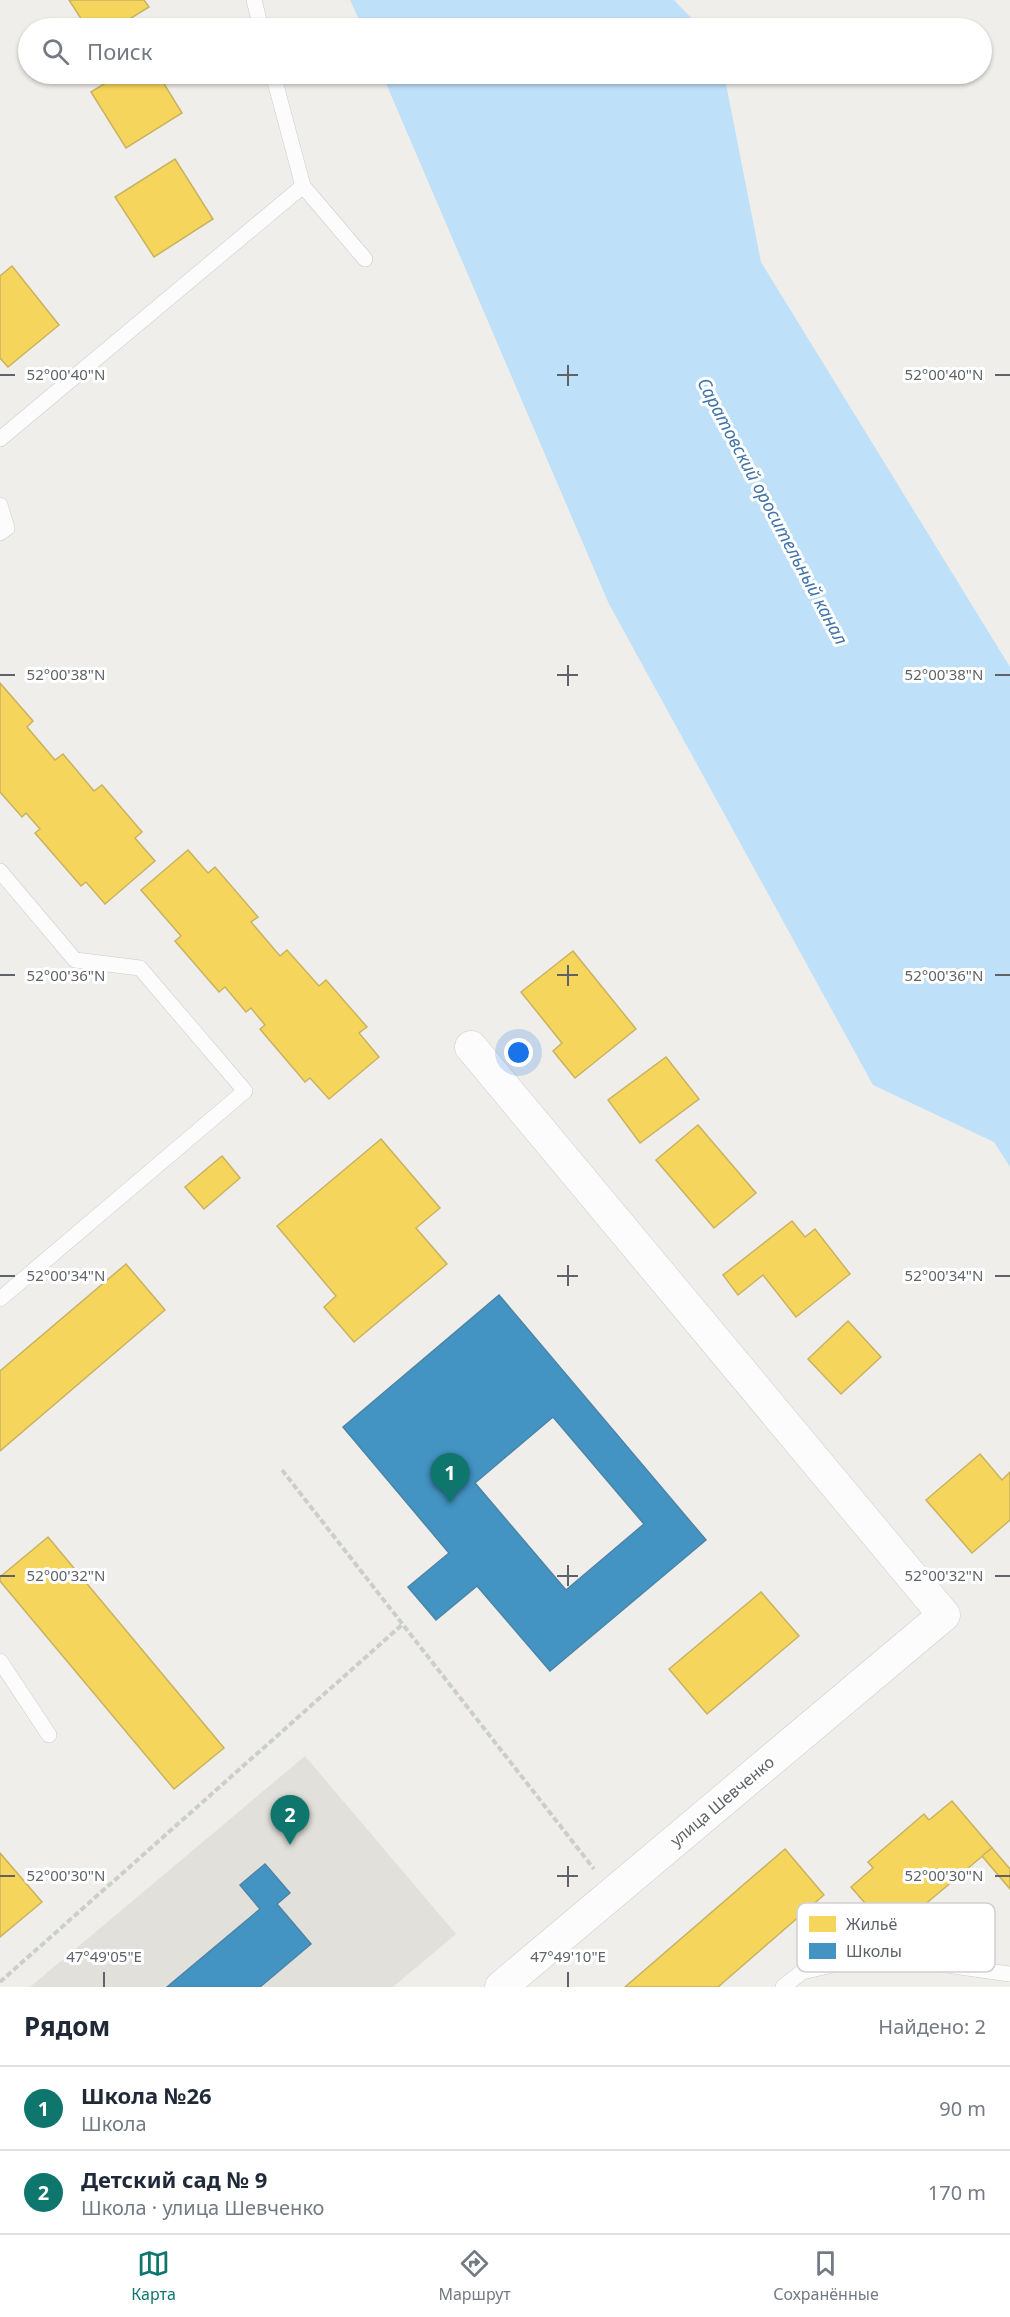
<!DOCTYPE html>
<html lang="ru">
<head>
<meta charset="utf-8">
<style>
	body { margin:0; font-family:"Noto Sans",sans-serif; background:#f6f6f7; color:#1f2937 }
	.you { position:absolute; left:519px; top:1053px; width:21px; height:21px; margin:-15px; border:4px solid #fff; border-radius:50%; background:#1a73e8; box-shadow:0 0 0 9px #1a73e833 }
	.badge { display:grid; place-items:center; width:39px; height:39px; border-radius:50%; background:#0f766e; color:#fff; font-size:20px; font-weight:700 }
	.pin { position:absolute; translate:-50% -50px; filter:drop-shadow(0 2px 3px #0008) }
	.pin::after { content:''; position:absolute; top:32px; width:21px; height:18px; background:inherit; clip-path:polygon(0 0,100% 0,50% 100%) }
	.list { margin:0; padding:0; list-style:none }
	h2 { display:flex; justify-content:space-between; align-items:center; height:78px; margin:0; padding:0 24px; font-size:26px }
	h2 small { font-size:20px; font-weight:400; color:#747a83 }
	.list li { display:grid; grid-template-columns:39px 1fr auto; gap:18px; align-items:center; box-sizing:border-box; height:84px; padding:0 24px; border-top:2px solid #e0e1e3 }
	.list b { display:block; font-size:22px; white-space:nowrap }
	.list p { margin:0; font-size:20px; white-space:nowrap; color:#747a83 }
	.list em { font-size:20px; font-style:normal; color:#747a83 }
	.icon { flex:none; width:33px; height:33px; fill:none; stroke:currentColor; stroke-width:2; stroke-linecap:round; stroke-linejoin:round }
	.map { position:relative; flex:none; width:1010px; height:1987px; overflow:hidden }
	.search { position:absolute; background:#fff; box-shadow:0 2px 4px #0004; left:18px; right:18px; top:18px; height:66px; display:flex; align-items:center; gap:15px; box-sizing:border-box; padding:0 21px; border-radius:33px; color:#747a83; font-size:22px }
	.sheet { height:246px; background:#fff }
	nav { display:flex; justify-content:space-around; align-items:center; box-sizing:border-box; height:84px; border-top:2px solid #e0e1e3; background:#fff; font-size:16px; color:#747a83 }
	nav a { display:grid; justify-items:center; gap:3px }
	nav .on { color:#0f766e }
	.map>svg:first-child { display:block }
	.education { fill:#e2e0da }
	.water { fill:#bfe0f9 }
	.homes { fill:#f6d55c; stroke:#c9b360; stroke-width:1.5 }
	.schools { fill:#4393c3; stroke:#4b85a8; stroke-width:1.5; fill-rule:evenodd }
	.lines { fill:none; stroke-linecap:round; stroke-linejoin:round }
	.lane-casing { stroke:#cbcccc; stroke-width:16 }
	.street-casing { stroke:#cbcccc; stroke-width:33 }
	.path { stroke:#cacfcc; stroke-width:4; stroke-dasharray:6 3; stroke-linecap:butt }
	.lane { stroke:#fdfcfc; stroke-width:15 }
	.street { stroke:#fdfcfc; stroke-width:32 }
	.ticks { fill:none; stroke:#5f6368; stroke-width:2 }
	.labels { text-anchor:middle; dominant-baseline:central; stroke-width:6; stroke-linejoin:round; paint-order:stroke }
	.street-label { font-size:16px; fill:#5f6368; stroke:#fff }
	.water-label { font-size:18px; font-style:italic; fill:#4174aa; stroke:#fff }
	.key { fill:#fff; stroke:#cfd0d2; stroke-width:1.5 }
	.key-label { font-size:16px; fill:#5f6368 }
	.ticks-label { font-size:15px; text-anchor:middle; fill:#5f6368; stroke:#fff; stroke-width:6; stroke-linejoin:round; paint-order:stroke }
</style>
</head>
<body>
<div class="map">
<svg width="1010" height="1987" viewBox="0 0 1010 1987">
	<rect width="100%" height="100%" fill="#efeeea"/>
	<path class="education" d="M305 1756 456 1934 393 1987H30Z"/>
	<g class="water">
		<path d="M350 0H674L701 28H363Z"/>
		<path d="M382 74H724L761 262 1010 667V1167L994 1142 873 1085 609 604Z"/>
	</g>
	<g class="homes">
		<path d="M69 0H144L149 7 115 28H87Z"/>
		<path d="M120 74H158L182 113 126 148 91 92Z"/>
		<path d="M175 159 213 219 154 257 115 197Z"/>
		<path d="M12 266 59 325 8 367 0 358V276Z"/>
		<path d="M0 683 33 721 27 727 55 760 63 754 94 791 102 785 142 832 135 838 155 861 105 904 86 882 81 886 35 833 40 829 26 813 22 817 0 792Z"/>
		<path d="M188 850 208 873 215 867 258 917 251 922 280 956 287 950 319 986 326 980 367 1027 359 1033 379 1057 329 1099 310 1078 305 1082 260 1029 265 1025 251 1008 246 1012 225 987 219 992 175 941 181 936 141 890Z"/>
		<path d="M573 951 636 1029 575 1078 553 1051 562 1043 521 992Z"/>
		<path d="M666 1057 699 1099 640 1143 608 1100Z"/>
		<path d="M698 1125 756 1193 714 1228 656 1160Z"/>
		<path d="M381 1139 440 1208 416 1228 447 1264 354 1342 324 1307 336 1296 277 1226Z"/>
		<path d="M222 1156 240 1178 204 1209 185 1187Z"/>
		<path d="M792 1221 805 1237 815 1229 850 1274 796 1317 763 1275 738 1295 723 1275Z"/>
		<path d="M126 1264 165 1310 0 1451V1371Z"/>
		<path d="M848 1321 881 1357 841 1394 808 1359Z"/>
		<path d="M980 1454 1002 1480 1010 1472V1520L972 1553 926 1500Z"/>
		<path d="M48 1537 224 1748 174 1789 0 1581V1577Z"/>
		<path d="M761 1592 799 1636 707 1714 669 1669Z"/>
		<path d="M952 1801 992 1848 891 1933 851 1887 873 1868 868 1862 924 1814 929 1820Z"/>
		<path d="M992 1848 1010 1869V1889L982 1856Z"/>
		<path d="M785 1849 824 1895 718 1987H625Z"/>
		<path d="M0 1853 42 1902 0 1937Z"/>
	</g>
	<g class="schools">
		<path d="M499 1295 706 1540 550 1671 477 1586 436 1620 408 1587 449 1553 343 1427ZM553 1417 644 1524 566 1590 475 1483Z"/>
		<path d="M265 1864 290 1893 277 1904 311 1944 260 1987H167L260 1909 240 1885Z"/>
	</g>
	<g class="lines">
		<g class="lane-casing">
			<g id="lane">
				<path d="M254 0 261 28"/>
				<path d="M273 74 303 186 365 259"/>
				<path d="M0 439 303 186"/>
				<path d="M0 505 7 528 0 533"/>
				<path d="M0 871 75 960 140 968 245 1091 0 1299"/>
				<path d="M0 1661 49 1735"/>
				<path d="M783 1987 802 1972 876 1955 1010 1974"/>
			</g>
		</g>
		<g class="street-casing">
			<path id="street" d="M471 1047 944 1615 501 1987"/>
		</g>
		<g class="path">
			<path d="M282 1470 594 1869"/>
			<path d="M0 1982 403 1624"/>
		</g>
		<use href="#lane" class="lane"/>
		<use href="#street" class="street"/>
	</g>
	<path class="ticks" d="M568 365V386M0 375H15M557 375H578M995 375H1010M568 665V686M0 675H15M557 675H578M995 675H1010M568 965V986M0 975H15M557 975H578M995 975H1010M568 1265V1286M0 1276H15M557 1276H578M995 1276H1010M568 1565V1586M0 1576H15M557 1576H578M995 1576H1010M568 1866V1887M0 1876H15M557 1876H578M995 1876H1010M104 1972V1987M568 1972V1987"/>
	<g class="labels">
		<g class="street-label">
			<text transform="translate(722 1801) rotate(-40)">улица Шевченко</text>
		</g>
		<g class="water-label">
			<text transform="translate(773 511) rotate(62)">Саратовский оросительный канал</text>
		</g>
	</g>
	<rect x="797" y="1903" width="198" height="69" rx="9" class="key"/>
	<rect x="809" y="1916" width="27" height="16" fill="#f6d55c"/>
	<rect x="809" y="1943" width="27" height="16" fill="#4393c3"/>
	<g class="key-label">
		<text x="846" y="1930">Жильё</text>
		<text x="846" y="1957">Школы</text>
	</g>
	<g class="ticks-label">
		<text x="66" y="380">52°00'40"N</text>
		<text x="944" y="380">52°00'40"N</text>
		<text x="66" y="680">52°00'38"N</text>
		<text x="944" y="680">52°00'38"N</text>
		<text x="66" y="981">52°00'36"N</text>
		<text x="944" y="981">52°00'36"N</text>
		<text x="66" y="1281">52°00'34"N</text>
		<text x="944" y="1281">52°00'34"N</text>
		<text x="66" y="1581">52°00'32"N</text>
		<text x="944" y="1581">52°00'32"N</text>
		<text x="66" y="1881">52°00'30"N</text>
		<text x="944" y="1881">52°00'30"N</text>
		<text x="104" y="1962">47°49'05"E</text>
		<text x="568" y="1962">47°49'10"E</text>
	</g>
</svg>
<div class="you"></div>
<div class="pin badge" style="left:450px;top:1503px">1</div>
<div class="pin badge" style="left:290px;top:1845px">2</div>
<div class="search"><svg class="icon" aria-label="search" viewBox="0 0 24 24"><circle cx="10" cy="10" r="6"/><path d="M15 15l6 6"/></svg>Поиск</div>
</div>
<section class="sheet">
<h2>Рядом<small>Найдено: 2</small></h2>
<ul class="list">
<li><span class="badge">1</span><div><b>Школа №26</b><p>Школа</p></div><em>90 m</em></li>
<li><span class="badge">2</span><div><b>Детский сад № 9</b><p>Школа · улица Шевченко</p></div><em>170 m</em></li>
</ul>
</section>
<nav>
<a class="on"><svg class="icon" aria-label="map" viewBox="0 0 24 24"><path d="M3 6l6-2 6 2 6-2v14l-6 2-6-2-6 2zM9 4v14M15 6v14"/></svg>Карта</a>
<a><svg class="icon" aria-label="directions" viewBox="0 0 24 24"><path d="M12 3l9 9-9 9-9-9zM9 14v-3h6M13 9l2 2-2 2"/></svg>Маршрут</a>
<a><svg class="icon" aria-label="saved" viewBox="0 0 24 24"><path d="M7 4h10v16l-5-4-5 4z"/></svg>Сохранённые</a>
</nav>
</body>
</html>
